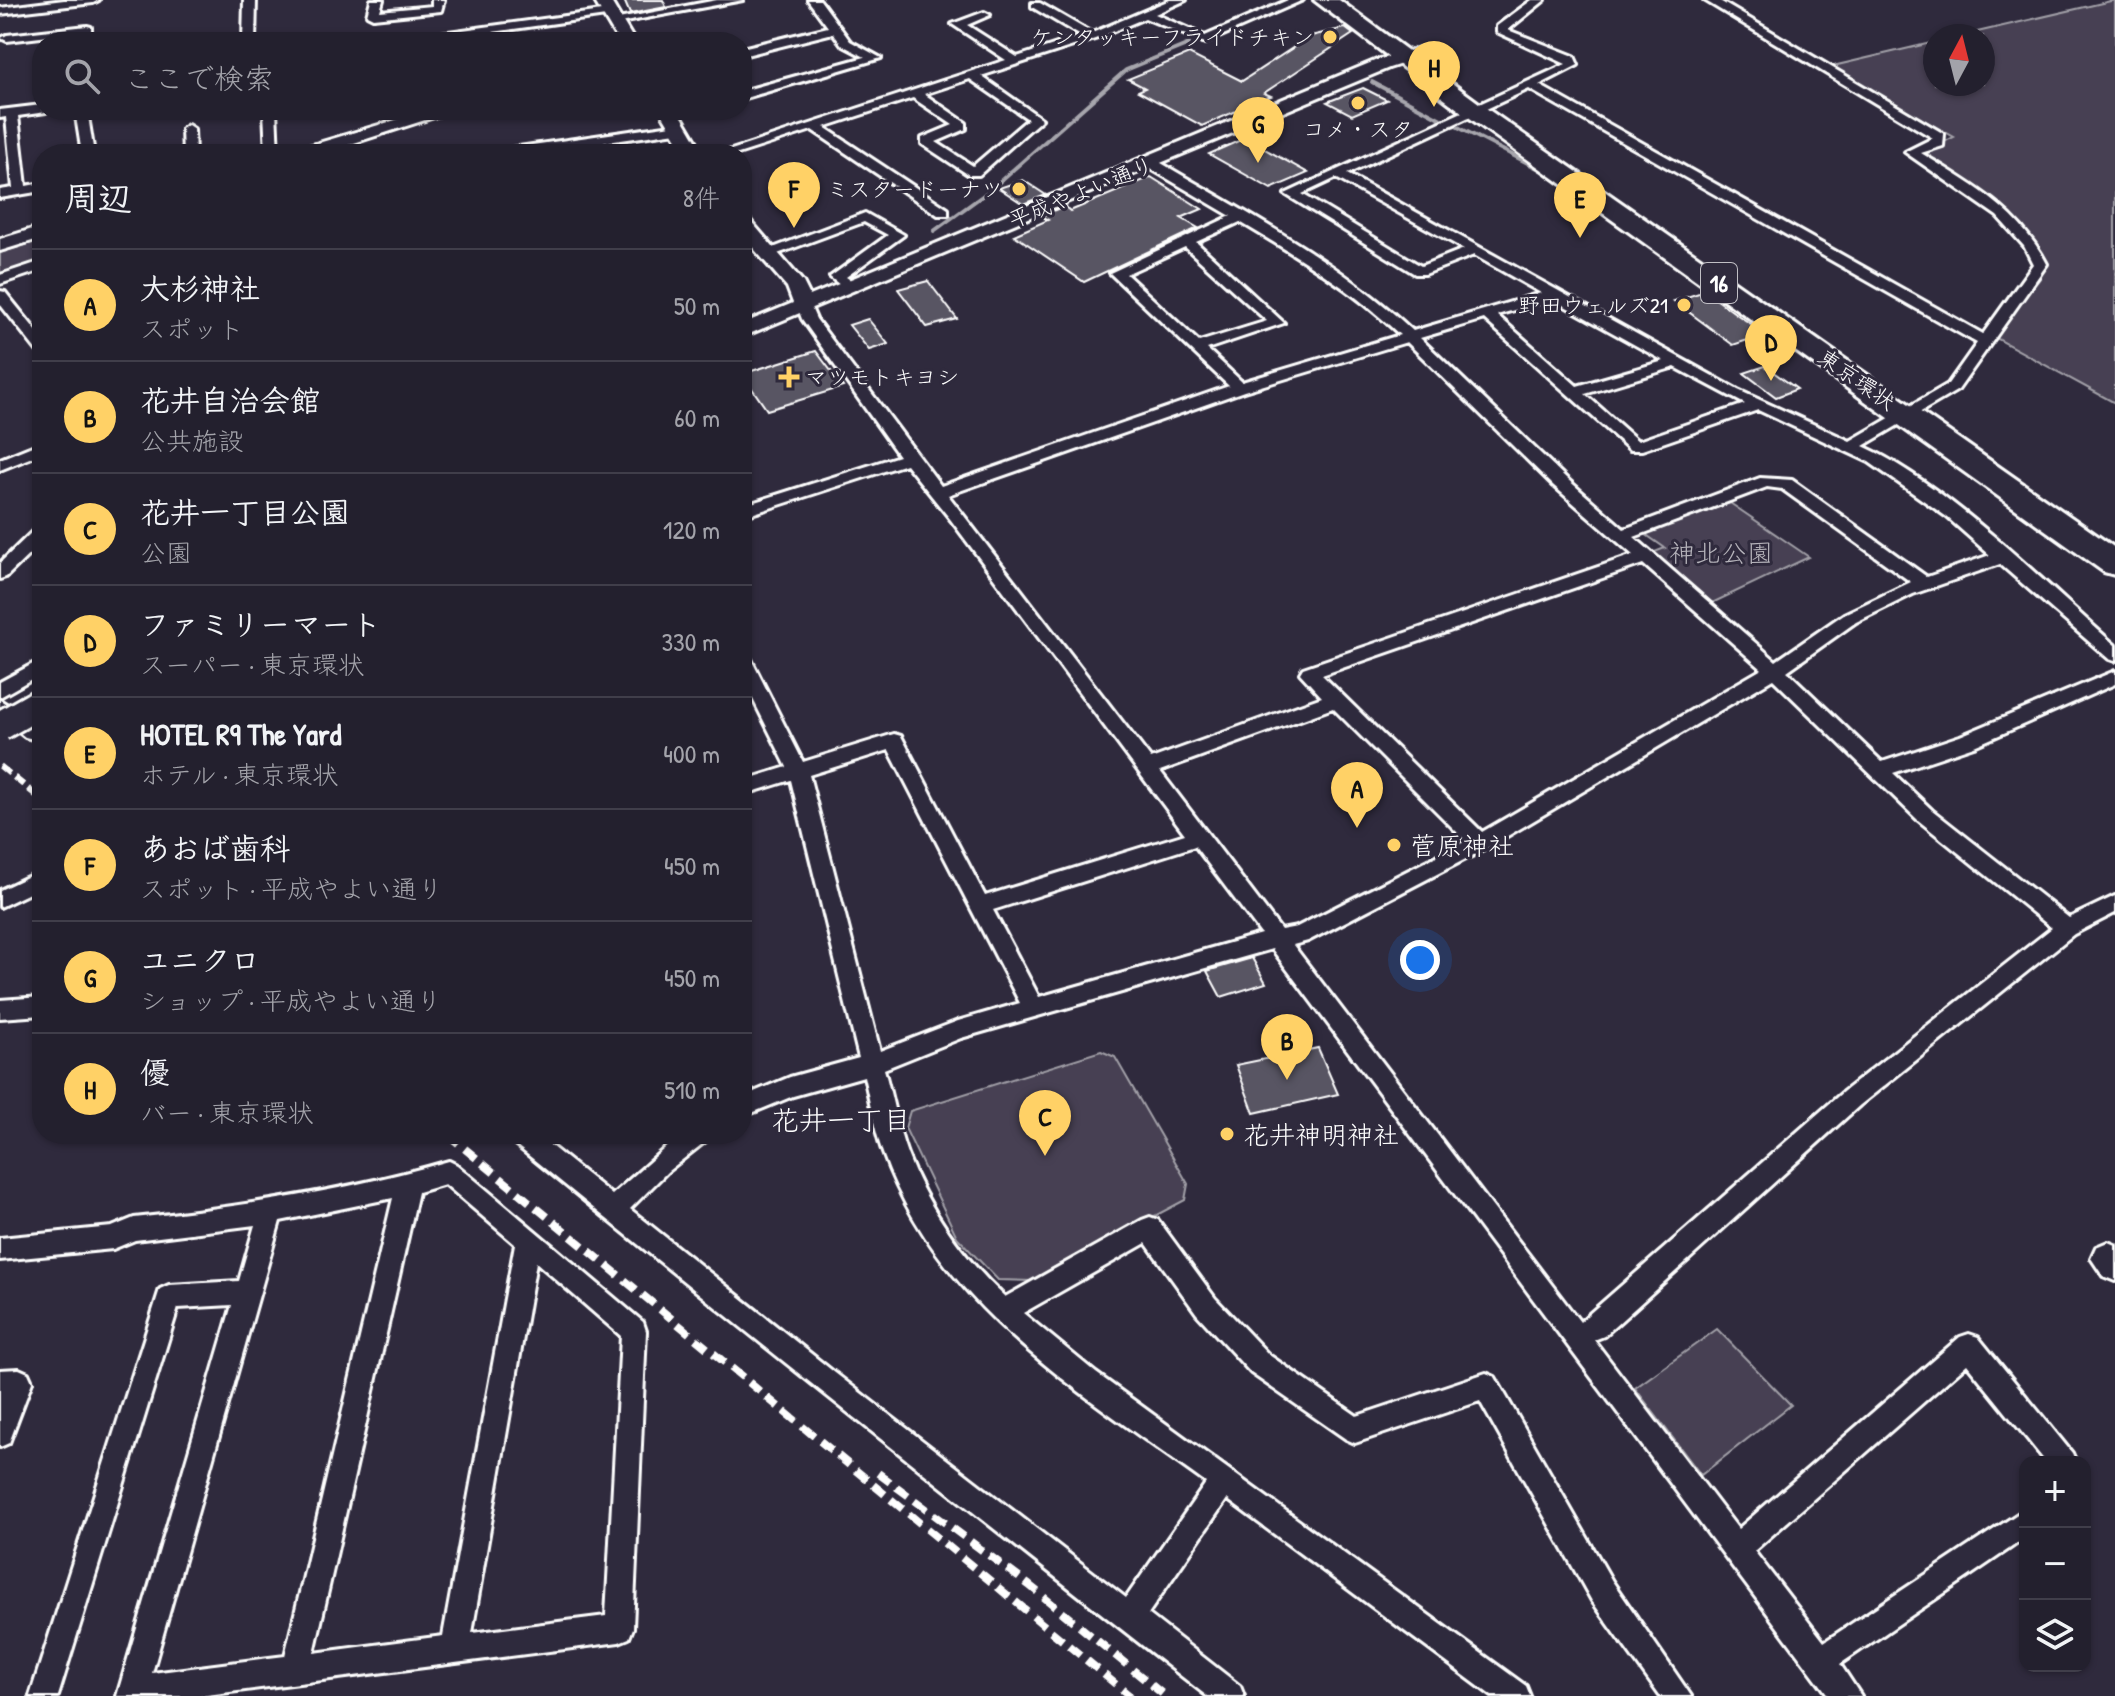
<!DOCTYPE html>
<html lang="ja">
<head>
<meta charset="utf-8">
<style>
	body { margin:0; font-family:"Patrick Hand","Klee One",sans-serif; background:#2b2836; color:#f1f3f6 }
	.controls { position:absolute; right:24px; bottom:24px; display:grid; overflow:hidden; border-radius:16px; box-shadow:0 2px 6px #0004 }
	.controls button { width:72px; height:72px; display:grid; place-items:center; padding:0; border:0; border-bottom:2px solid #403e4a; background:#23202e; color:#f1f3f6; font:40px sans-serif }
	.compass { position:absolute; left:1923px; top:24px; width:72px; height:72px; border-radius:50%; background:#23202e; box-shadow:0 2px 6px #0004; rotate:7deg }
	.you { position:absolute; left:1420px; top:960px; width:28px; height:28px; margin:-20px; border:6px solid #fff; border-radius:50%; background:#1a73e8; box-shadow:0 0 0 12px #1a73e833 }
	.badge { display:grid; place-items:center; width:52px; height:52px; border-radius:50%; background:#ffd166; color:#111; font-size:26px; font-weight:700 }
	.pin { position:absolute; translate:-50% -66px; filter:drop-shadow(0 2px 4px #0008) }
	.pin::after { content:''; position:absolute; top:42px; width:28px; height:24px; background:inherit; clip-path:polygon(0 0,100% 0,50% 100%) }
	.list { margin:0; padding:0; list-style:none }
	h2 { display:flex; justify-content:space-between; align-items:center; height:104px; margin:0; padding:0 32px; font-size:34px }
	h2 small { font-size:26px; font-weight:400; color:#a3a3aa }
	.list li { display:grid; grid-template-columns:52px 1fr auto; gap:24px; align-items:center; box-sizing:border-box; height:112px; padding:0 32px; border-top:2px solid #403e4a }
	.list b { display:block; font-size:30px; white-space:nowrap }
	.list p { margin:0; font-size:26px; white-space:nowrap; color:#a3a3aa }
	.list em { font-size:26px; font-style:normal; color:#a3a3aa }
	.icon { flex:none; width:44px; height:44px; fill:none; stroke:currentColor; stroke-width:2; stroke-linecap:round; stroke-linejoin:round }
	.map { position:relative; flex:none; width:2115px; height:1696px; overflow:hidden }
	.search { position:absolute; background:#23202e; box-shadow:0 2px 6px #0004; left:32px; top:32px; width:720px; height:88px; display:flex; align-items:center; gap:20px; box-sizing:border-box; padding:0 28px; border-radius:32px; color:#a3a3aa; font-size:30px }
	.panel { position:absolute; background:#23202e; box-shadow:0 2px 6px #0004; left:32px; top:144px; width:720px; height:1000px; border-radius:32px }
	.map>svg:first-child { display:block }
	.green { fill:#464152; stroke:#a2a0a8; stroke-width:2 }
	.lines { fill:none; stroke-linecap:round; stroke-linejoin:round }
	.stream { stroke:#a7a6ad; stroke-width:4 }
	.building { fill:#595564; stroke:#fff; stroke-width:2 }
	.street-casing { stroke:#fff; stroke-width:6 }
	.secondary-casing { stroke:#fff; stroke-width:6 }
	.highway-casing { stroke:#fff; stroke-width:6 }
	.street { fill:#2f2a3d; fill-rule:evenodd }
	.secondary { fill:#2f2a3d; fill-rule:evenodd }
	.highway { fill:#2f2a3d; fill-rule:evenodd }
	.rail-far1 { stroke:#fff; stroke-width:6; stroke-dasharray:12 6; stroke-linecap:butt }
	.rail { stroke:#fff; stroke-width:8; stroke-dasharray:15 8; stroke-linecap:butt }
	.secondary-bridge-casing { stroke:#fff; stroke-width:34; stroke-linecap:butt }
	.secondary-bridge { stroke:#2f2a3d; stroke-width:28 }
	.poi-dot { fill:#ffd166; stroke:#2f2a3d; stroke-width:3 }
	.labels { text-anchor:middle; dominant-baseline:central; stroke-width:6; stroke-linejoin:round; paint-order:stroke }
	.far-poi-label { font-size:22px; fill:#fff; stroke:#2f2a3d; text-anchor:end }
	.far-street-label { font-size:22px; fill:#fff; stroke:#2f2a3d }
	.shield { fill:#2f2a3d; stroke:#c1bfc5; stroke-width:2 }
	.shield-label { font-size:24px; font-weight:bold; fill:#fff }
	.park-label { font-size:26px; fill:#b5b3ba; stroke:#2f2a3d }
	.poi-label { font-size:26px; fill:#fff; stroke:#2f2a3d; text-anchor:start }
	.neighbourhood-label { font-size:28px; fill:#fff; stroke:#2f2a3d }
</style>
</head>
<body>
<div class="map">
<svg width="2115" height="1696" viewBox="0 0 2115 1696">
	<rect width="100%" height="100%" fill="#2f2a3d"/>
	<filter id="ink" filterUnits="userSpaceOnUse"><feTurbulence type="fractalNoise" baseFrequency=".0125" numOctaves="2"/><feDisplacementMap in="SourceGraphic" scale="16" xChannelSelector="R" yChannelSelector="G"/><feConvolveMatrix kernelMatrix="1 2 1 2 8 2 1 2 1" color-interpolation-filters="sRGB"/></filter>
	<g filter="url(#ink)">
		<g class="green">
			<path d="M2115 0V403L1994 337 2041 277 2045 263 2037 246 1920 154 1954 137 1829 67 1935 42V84H1983V36H1960Z"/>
			<path d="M35 242 42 252V262L0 276V253Z"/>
			<path d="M1730 503 1809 557 1712 603 1652 553 1665 548 1645 534Z"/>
			<path d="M1101 1051 1115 1057 1188 1184 1185 1200 1032 1281 998 1280 957 1237 905 1128 910 1111Z"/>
			<path d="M1717 1329 1791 1405 1701 1475 1635 1388Z"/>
		</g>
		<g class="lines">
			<g class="stream">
				<path d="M1372 82 1443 120"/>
				<path d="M1454 125 1545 172"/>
				<path d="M934 231 989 191 1126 70 1189 44"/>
			</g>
		</g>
		<g class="building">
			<path d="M624 0H663L666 7 630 14Z"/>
			<path d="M1345 28 1353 34 1264 93 1271 96 1202 126 1138 91 1145 88 1128 79 1189 54 1242 81 1311 36Z"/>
			<path d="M1363 88 1387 100 1352 115 1327 102Z"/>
			<path d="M1245 138 1308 173 1271 189 1209 154Z"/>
			<path d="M1151 177 1202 209 1181 218 1198 228 1084 282 1014 235 1048 220 1041 216 1064 206 1070 211Z"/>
			<path d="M1023 180 1046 195 1023 204 999 188Z"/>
			<path d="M928 281 957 319 927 327 898 289Z"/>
			<path d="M1705 291 1739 316 1766 334 1733 345 1674 301Z"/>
			<path d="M868 319 888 344 869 350 849 325Z"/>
			<path d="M816 351 843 387 767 410 742 374Z"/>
			<path d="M1765 366 1797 389 1776 397 1744 373Z"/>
			<path d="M1252 958 1266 983 1221 997 1207 971Z"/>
			<path d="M1318 1048 1338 1094 1254 1113 1236 1065Z"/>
		</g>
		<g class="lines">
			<g class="street-casing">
				<g id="street">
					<path d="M64 0H99L93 3 0 14V8Z"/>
					<path d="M244 0H256L255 42H243Z"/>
					<path d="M371 0H383L380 11 432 6V0H444L441 11 373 18 367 15Z"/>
					<path d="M717 0H743L614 24 608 21Z"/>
					<path d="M808 0H820L850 41 881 58 742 99V91L865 57 842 45 833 33 742 56V48L828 27Z"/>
					<path d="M1170 0H1186L1155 14 1205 36 1288 0H1303L1205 43 1145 18 1095 39 981 76 1042 119 979 175H969L922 144V138L953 125 913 98 824 127 948 209V215H938L812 130 738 154H719L1006 60 952 24 984 12 990 15 967 25 1017 57 1081 36 1032 7V3H1040L1092 33ZM970 79 1028 119 973 166 936 142 966 129V123L924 94Z"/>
					<path d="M1532 0H1545L1508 30 1574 56 1578 65 1539 85 1983 334 2033 264 2024 246 1997 216 1905 152 1933 138 1704 0H1718L1944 134 1943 146 1921 153C1971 184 2019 210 2047 264L1958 390 1863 446C1948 485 2043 582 2115 645V661L2109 659 2000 564 1913 594 1856 622 1787 671 1882 762 1960 736 2115 671V684L1974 746 1893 773 1932 810 2069 918 2115 896V913L2074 934 1860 1105 1604 1336 1594 1340 1738 1529 1960 1337 1969 1334 1978 1337 2072 1453 2076 1462H2046L1967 1364 1754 1551 1824 1642 2025 1509V1538L1840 1664 1861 1696H1829L1272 949 961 1038 884 1069C892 1097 897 1127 907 1154 927 1207 963 1258 1005 1297L1142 1220 1150 1217 1158 1220 1215 1298 1269 1355 1357 1416 1486 1373 1495 1377 1612 1581 1691 1696H1660L1592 1601 1480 1401 1355 1443 1346 1439 1251 1373 1197 1314 1146 1243 1023 1313 1096 1373 1526 1686 1530 1696H1492L1227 1499 1148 1614 1240 1686 1244 1696H1207C973 1513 740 1328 511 1141L508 1134H536L612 1195 681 1134H709L706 1141 668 1171 630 1209 835 1373 1126 1598 1206 1483C1080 1392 938 1306 883 1153 874 1128 870 1101 864 1076L793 1096 742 1117V1097L790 1077 859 1058 791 780 742 795V781L787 767 742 677V653L751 659 803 762 894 734 901 736 985 896 1185 834 951 520 906 464 742 517V506L899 456 802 319 797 306 804 302 809 303 816 319 941 486 1229 386 1110 273 1231 216 1146 166V160H1156C1244 212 1338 260 1413 331L1541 293 1474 255 1425 274H1415L1285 194 1566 64 1497 32V26ZM1529 89 1977 343 1948 384 1850 441 1738 390 1347 174ZM1336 178 1464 249 1421 266 1302 194ZM1240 222C1297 256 1352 289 1400 335L1242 382 1207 349 1284 323 1196 242ZM1185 247 1267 321 1199 342 1126 274ZM1552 299 1664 361 1577 386 1497 315ZM1484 319 1630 450H1642L1758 410 1869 462 1947 517 1990 555 1927 577 1792 480 1760 478 1624 529 1566 478 1420 338ZM1407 342 1554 486 1633 555 1303 668 1300 673 1322 697 1151 759 948 495 1244 391ZM1675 367 1745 404 1638 441 1585 394ZM1767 487 1782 489 1911 582 1844 614 1776 661 1634 537ZM1643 564 1762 669 1482 832 1322 675ZM1773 679 1918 820 2052 928 1844 1091 1580 1322 1293 945 1308 941 1487 848ZM1333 708 1466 841 1297 927 1281 930 1160 771ZM889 750 1020 1003 958 1021 880 1051 809 775ZM1195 846 1261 934 1039 997 993 910Z"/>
					<path d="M609 10 615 13 613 15 422 42H391L397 39Z"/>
					<path d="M87 26 91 27V31L7 41 1 38 7 35Z"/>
					<path d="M42 105V110L46 112 18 116 26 186 42 183V191L0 198V190L13 188 6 117 0 118V110Z"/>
					<path d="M75 110H87L94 154H82Z"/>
					<path d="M264 110H276L278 154H266Z"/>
					<path d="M672 110H692L668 117V111Z"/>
					<path d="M679 124 683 125V131L525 154H492L498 150Z"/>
					<path d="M188 125 194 129 195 154H183L182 129Z"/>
					<path d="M865 213 904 235 846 277 855 283V289H845L830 277 888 235 864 222 772 256 760 253Z"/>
					<path d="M42 261V270L0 284V275Z"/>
					<path d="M0 291 5 292 42 338V352L37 351 0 304Z"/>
					<path d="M42 442V453L0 470V459Z"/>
					<path d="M42 527V542L6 577 0 579V563L36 528Z"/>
					<path d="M42 659V673L0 697V682Z"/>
					<path d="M0 700 42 727V741L25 737 0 717Z"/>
					<path d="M42 870V887L0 907V890Z"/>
					<path d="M42 997V1015L0 1018V1000Z"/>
					<path d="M449 1161 457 1165 643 1322 646 1331 633 1628 629 1638 619 1642 199 1696H117L232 1305 178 1308 58 1696H30L160 1289 169 1285 239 1281 255 1225 135 1240 113 1249 0 1260V1238L112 1227 134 1218C241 1207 346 1191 449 1161ZM445 1184 515 1244 443 1636 314 1653 418 1192ZM393 1198 285 1656 152 1673 280 1221ZM536 1262 621 1336 606 1616 472 1633Z"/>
					<path d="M19 1369 28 1373 32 1382 9 1443 0 1447V1370Z"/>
				</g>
			</g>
			<g class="secondary-casing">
				<g id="secondary">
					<path d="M594 0H610L635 42H619Z"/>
					<path d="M1420 48 1428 53 1426 56 1389 68 742 337V324L793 303 787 287 742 235V217L749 219 803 282 810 296 1377 60Z"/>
					<path d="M429 110H456L320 154H292L295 150Z"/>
					<path d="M660 110H678L704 154H686Z"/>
					<path d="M42 226V238L0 251V239Z"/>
					<path d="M2108 1242 2115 1245V1281L2103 1276 2091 1258 2096 1247Z"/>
				</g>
			</g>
			<g class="highway-casing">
				<path id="highway" d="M1314 0H1339L1483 106 2115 548V575L2104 572 1467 116Z"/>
			</g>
			<use href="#street" class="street"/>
			<use href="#secondary" class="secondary"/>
			<use href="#highway" class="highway"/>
			<path class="rail-far1" d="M0 766 42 800"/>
			<g class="rail">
				<path d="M447 1134 1130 1696"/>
				<path d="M878 1473 1029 1585 1165 1696"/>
			</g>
			<g class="secondary-bridge-casing">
				<path id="secondary-bridge" d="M0 726 42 702"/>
			</g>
			<use href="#secondary-bridge" class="secondary-bridge"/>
		</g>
	</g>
	<g class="poi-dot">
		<circle cx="1330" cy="37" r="8"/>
		<circle cx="1358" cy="103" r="8"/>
		<circle cx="1019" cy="189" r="8"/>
		<circle cx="1684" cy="305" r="8"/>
		<path d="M785 365h8v8h8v8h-8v8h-8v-8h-8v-8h8z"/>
		<circle cx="1394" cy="845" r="8"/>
		<circle cx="1227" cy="1134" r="8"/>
	</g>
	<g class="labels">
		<g class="far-poi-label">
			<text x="1314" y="37">ケンタッキーフライドチキン</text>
			<text x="1358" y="129" text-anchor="middle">コメ・スタ</text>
			<text x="1003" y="189">ミスタードーナツ</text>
			<text x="1668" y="305">野田ウェルズ21</text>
			<text x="805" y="377" text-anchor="start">マツモトキヨシ</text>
		</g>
		<g class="far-street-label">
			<text transform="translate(1081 192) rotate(-22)">平成やよい通り</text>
			<text transform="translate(1857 379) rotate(35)">東京環状</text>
		</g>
		<rect class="shield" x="1701" y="263" width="36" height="40" rx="6"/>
		<g class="shield-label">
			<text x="1719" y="283">16</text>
		</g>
		<g class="park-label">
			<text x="1721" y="552">神北公園</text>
		</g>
		<g class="poi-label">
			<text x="1410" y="845">菅原神社</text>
			<text x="1243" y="1134">花井神明神社</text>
		</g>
		<g class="neighbourhood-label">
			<text x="841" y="1120">花井一丁目</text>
		</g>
	</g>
</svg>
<div class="controls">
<button>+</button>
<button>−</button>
<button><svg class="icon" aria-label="layers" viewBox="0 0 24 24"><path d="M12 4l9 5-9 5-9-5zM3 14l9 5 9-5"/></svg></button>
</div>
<svg class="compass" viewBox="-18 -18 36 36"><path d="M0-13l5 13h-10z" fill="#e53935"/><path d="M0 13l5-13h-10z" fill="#a3a3aa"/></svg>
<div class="you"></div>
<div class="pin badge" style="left:1357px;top:828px">A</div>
<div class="pin badge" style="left:1287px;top:1080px">B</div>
<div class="pin badge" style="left:1045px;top:1156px">C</div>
<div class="pin badge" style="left:1771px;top:381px">D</div>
<div class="pin badge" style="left:1580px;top:238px">E</div>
<div class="pin badge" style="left:794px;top:228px">F</div>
<div class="pin badge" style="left:1258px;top:163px">G</div>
<div class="pin badge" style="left:1434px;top:107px">H</div>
<div class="search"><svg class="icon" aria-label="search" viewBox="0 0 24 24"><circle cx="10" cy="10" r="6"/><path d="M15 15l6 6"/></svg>ここで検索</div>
<section class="panel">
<h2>周辺<small>8件</small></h2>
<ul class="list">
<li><span class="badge">A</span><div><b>大杉神社</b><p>スポット</p></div><em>50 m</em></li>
<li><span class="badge">B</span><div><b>花井自治会館</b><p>公共施設</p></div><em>60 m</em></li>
<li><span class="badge">C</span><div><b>花井一丁目公園</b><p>公園</p></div><em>120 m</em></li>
<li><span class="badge">D</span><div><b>ファミリーマート</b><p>スーパー · 東京環状</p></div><em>330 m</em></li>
<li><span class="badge">E</span><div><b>HOTEL R9 The Yard</b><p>ホテル · 東京環状</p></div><em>400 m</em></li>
<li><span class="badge">F</span><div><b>あおば歯科</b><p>スポット · 平成やよい通り</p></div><em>450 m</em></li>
<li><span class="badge">G</span><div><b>ユニクロ</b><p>ショップ · 平成やよい通り</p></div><em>450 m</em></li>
<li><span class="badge">H</span><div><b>優</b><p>バー · 東京環状</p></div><em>510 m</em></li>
</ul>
</section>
</div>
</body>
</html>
